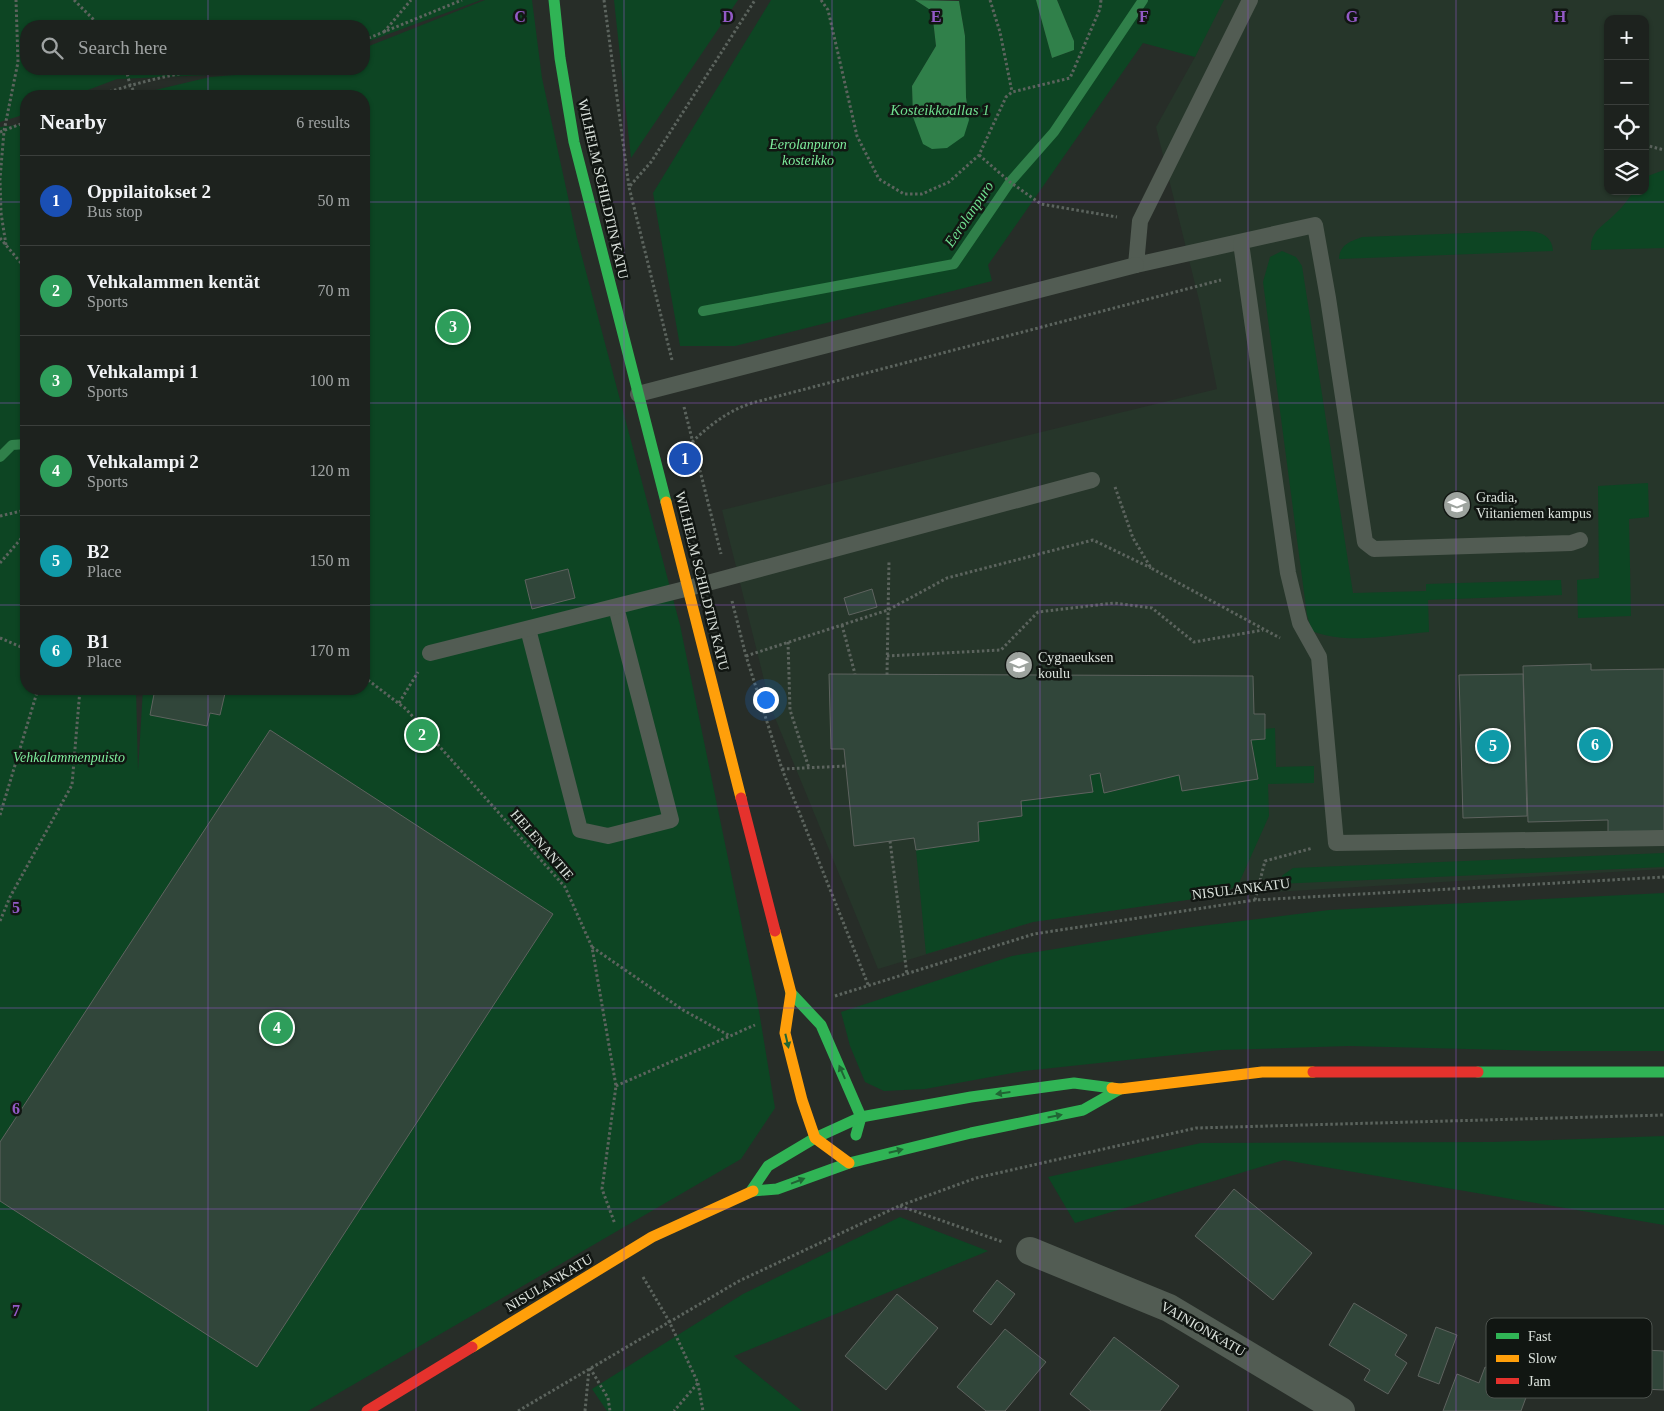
<!DOCTYPE html>
<html lang="en">
<head>
<meta charset="utf-8">
<style>
	body { margin:0; font-family:"Times New Roman",serif; background:#252a27; color:#f1f3f6 }
	.controls { position:absolute; right:15px; top:15px; display:grid; overflow:hidden; border-radius:10px; box-shadow:0 1px 4px #0004 }
	.controls button { width:45px; height:45px; display:grid; place-items:center; padding:0; border:0; border-bottom:1px solid #3b3f3c; background:#1d221e; color:#f1f3f6; font:25px sans-serif }
	.you { position:absolute; left:765px; top:699px; width:18px; height:18px; margin:-12px; border:4px solid #fff; border-radius:50%; background:#1a73e8; box-shadow:0 0 0 8px #1a73e833 }
	.badge { display:grid; place-items:center; width:32px; height:32px; border-radius:50%; background:#bca0f2; color:#fff; font-size:16px; font-weight:700 }
	.pin { position:absolute; translate:-50% -50%; border:2px solid #fff; box-shadow:0 1px 5px #0006 }
	.list { margin:0; padding:0; list-style:none }
	h2 { display:flex; justify-content:space-between; align-items:center; height:65px; margin:0; padding:0 20px; font-size:21px }
	h2 small { font-size:16px; font-weight:400; color:#a0a4a4 }
	.list li { display:grid; grid-template-columns:32px 1fr auto; gap:15px; align-items:center; box-sizing:border-box; height:90px; padding:0 20px; border-top:1px solid #3b3f3c }
	.list b { display:block; font-size:19px; white-space:nowrap }
	.list p { margin:0; font-size:16px; white-space:nowrap; color:#a0a4a4 }
	.list em { font-size:16px; font-style:normal; color:#a0a4a4 }
	.icon { flex:none; width:28px; height:28px; fill:none; stroke:currentColor; stroke-width:2; stroke-linecap:round; stroke-linejoin:round }
	.map { position:relative; flex:none; width:1664px; height:1411px; overflow:hidden }
	.search { position:absolute; background:#1d221e; box-shadow:0 1px 4px #0004; left:20px; top:20px; width:350px; height:55px; display:flex; align-items:center; gap:12px; box-sizing:border-box; padding:0 18px; border-radius:20px; color:#a0a4a4; font-size:19px }
	.panel { position:absolute; background:#1d221e; box-shadow:0 1px 4px #0004; left:20px; top:90px; width:350px; height:605px; border-radius:20px }
	.map>svg:first-child { display:block }
	.built { fill:#26362a; fill-rule:evenodd }
	.green { fill:#0d4523 }
	.water { fill:#30804a }
	.lines { fill:none; stroke-linecap:round; stroke-linejoin:round }
	.stream { stroke:#30804a; stroke-width:10 }
	.building { fill:#31463a; stroke:#5e635f }
	.path { stroke:#5c645e; stroke-width:3; stroke-dasharray:2.5 2.5; stroke-linecap:butt }
	.lane { stroke:#525c53; stroke-width:16 }
	.street { stroke:#525c53; stroke-width:28 }
	.fast { stroke:#30b455; stroke-width:11 }
	.slow { stroke:#ff9f0a; stroke-width:11 }
	.jam { stroke:#e5322d; stroke-width:11 }
	.oneway { fill:#206534 }
	.grid { fill:none; stroke:#935ac6; stroke-width:1; stroke-opacity:0.55 }
	.labels { text-anchor:middle; dominant-baseline:central; stroke-width:5; stroke-linejoin:round; paint-order:stroke }
	.park-label { font-size:14px; font-style:italic; fill:#7eee9d; stroke:#111612 }
	.street-label { font-size:14px; fill:#dce3dd; stroke:#111612 }
	.poi-label { font-size:14px; fill:#dce3dd; stroke:#111612; text-anchor:start }
	.water-label { font-size:15px; font-style:italic; fill:#6edd8e; stroke:#111612 }
	.key { fill:#111612; stroke:#4e544f; stroke-width:1 }
	.key-label { font-size:14px; fill:#dce3dd }
	.grid-label { font-size:16px; text-anchor:middle; font-weight:bold; fill:#935ac6; stroke:#111612; stroke-width:5; stroke-linejoin:round; paint-order:stroke }
</style>
</head>
<body>
<div class="map">
<svg width="1664" height="1411" viewBox="0 0 1664 1411">
	<rect width="100%" height="100%" fill="#272d28"/>
	<path class="built" d="M1221 0H1664V869L1222 895 1033 922 878 969 771 708 722 510 1217 389 1200 304 1156 127 1195 57ZM1608 19H1645V191H1608Z"/>
	<g class="green">
		<path d="M0 0H481L364 43V26H26V69H364V48L485 0H532L542 78 577 238 680 625 757 999 775 1108 741 1159 308 1411H0V127L26 124V689H136L138 771 143 689H364V96H130L210 77 258 73 117 79 72 96H26V114L0 122Z"/>
		<path d="M614 0H738L631 158Z"/>
		<path d="M771 0H915L932 11 936 46 912 86 913 117 969 120 966 97 965 36 959 0H1036L1052 58 1074 50V41L1057 0H1224L1195 57 1143 43 988 265 992 281 735 346H680L653 193Z"/>
		<path d="M1664 170V248L1591 250C1590 230 1604 226 1616 213 1623 207 1628 199 1634 191H1645V177Z"/>
		<path d="M1523 231C1538 231 1552 234 1553 251L1339 259C1339 245 1351 241 1362 237Z"/>
		<path d="M1282 251 1296 257 1302 266 1353 593 1426 591V584L1561 580 1562 595 1428 600 1429 632C1391 635 1348 645 1312 631L1307 615 1263 282 1270 257Z"/>
		<path d="M1648 483 1649 517 1629 519 1631 616 1578 618 1577 580 1599 578 1598 486Z"/>
		<path d="M1275 728 1276 767 1314 766V783L1268 784 1269 816 1239 883 1222 895 1033 922 926 954 916 850 979 841 978 822 1022 816 1021 801 1093 792 1090 775 1100 773 1105 793 1179 775 1183 791 1258 779 1251 740 1265 738V729Z"/>
		<path d="M1664 853V867L1277 884 1283 875 1293 868Z"/>
		<path d="M1664 893V1051H1542L1349 1046 1221 1050 1024 1071 925 1089 884 1091 865 1082 850 1046 841 1012 1012 956 1185 928 1329 910Z"/>
		<path d="M1664 1136V1225L1284 1160 1075 1223 1048 1177 1201 1143 1493 1142Z"/>
		<path d="M900 1217 988 1251 734 1356 802 1411H607L592 1389 743 1294Z"/>
	</g>
	<g class="water">
		<path d="M915 0 959 1 965 36 966 97 969 120 964 136 947 148 932 149 923 144 913 117 912 86 936 46 932 11Z"/>
		<path d="M1036 0H1057L1074 41V50L1052 58Z"/>
	</g>
	<g class="lines">
		<g class="stream">
			<path d="M703 311 954 264 1010 182 1054 132 1143 0"/>
			<path d="M0 457 12 445 26 444"/>
		</g>
	</g>
	<g class="building">
		<path d="M568 569 575 598 532 609 525 580Z"/>
		<path d="M872 589 877 607 849 615 844 598Z"/>
		<path d="M1591 664V670L1664 669V831L1608 833V820L1528 822 1523 666Z"/>
		<path d="M829 674 1253 676 1254 714H1265V739L1251 740 1258 779 1182 791 1179 775 1104 793 1100 773 1090 775 1093 792 1021 801 1022 816 978 822 979 841 916 850 914 838 854 846 844 749H831Z"/>
		<path d="M1523 674 1527 816 1463 818 1459 675Z"/>
		<path d="M155 689H226L220 715 210 713 207 726 150 715Z"/>
		<path d="M270 730 553 914 257 1367 0 1201V1142Z"/>
		<path d="M1234 1189 1312 1253 1273 1300 1195 1236Z"/>
		<path d="M997 1280 1015 1294 991 1325 973 1311Z"/>
		<path d="M897 1294 938 1328 886 1390 845 1356Z"/>
		<path d="M1354 1303 1407 1335 1395 1355 1407 1363 1388 1394 1364 1380 1370 1370 1329 1345Z"/>
		<path d="M1436 1327 1457 1335 1439 1384 1418 1376Z"/>
		<path d="M1005 1329 1046 1362 1005 1411H986L957 1387Z"/>
		<path d="M1114 1337 1179 1386 1160 1411H1091L1070 1394Z"/>
		<path d="M1645 1350 1664 1351V1390L1643 1389Z"/>
		<path d="M1485 1367 1531 1384 1521 1411H1443L1457 1374 1479 1383Z"/>
	</g>
	<g class="lines">
		<g class="path">
			<path d="M74 0 100 26"/>
			<path d="M604 0 629 187"/>
			<path d="M821 0 828 10 857 136 879 179 904 194H922L949 182 979 155 1006 97 1012 92 1070 78 1100 9 1101 0"/>
			<path d="M990 0 1000 32 1012 92"/>
			<path d="M384 32 411 0"/>
			<path d="M364 40 462 0"/>
			<path d="M126 69 130 85 137 96"/>
			<path d="M95 96C135 84 177 71 219 69"/>
			<path d="M0 132 26 122"/>
			<path d="M1645 145 1664 150"/>
			<path d="M979 155 1010 182 1041 204 1117 217"/>
			<path d="M0 238 26 269"/>
			<path d="M6 245 1 213 0 179 4 131 18 62 16 0"/>
			<path d="M672 360 629 187 651 162 755 0"/>
			<path d="M684 407 721 554"/>
			<path d="M692 442C711 424 728 411 752 403L1221 280"/>
			<path d="M1115 487 1133 538 1151 568 1280 638"/>
			<path d="M0 516 26 510"/>
			<path d="M0 563 26 533"/>
			<path d="M732 601 746 656 782 769 869 987"/>
			<path d="M842 625 855 674"/>
			<path d="M0 638 26 649"/>
			<path d="M788 642 790 710 809 768"/>
			<path d="M746 656 888 610 947 578 1093 540 1151 568"/>
			<path d="M887 656 1001 650 1038 612 1114 603 1152 608 1194 642 1263 630"/>
			<path d="M887 675 889 560"/>
			<path d="M364 677 406 709 565 887 592 947 616 1086 602 1189 615 1224"/>
			<path d="M399 703 418 672"/>
			<path d="M782 769 846 766"/>
			<path d="M0 815 38 689"/>
			<path d="M890 841 907 975"/>
			<path d="M1255 900 1265 861 1313 848"/>
			<path d="M0 921 10 897 72 785 80 689"/>
			<path d="M592 947 683 1010 730 1036"/>
			<path d="M835 996 1034 934 1255 900 1664 877"/>
			<path d="M616 1086 755 1025"/>
			<path d="M900 1206 1003 1242"/>
			<path d="M643 1277 669 1321 698 1383 674 1411"/>
			<path d="M590 1368 608 1398 610 1411"/>
			<path d="M698 1383 703 1411"/>
			<path d="M518 1411 739 1281 899 1206 976 1178 1196 1128 1664 1115"/>
			<path d="M585 1411 589 1369"/>
		</g>
		<g class="lane">
			<path d="M1250 0 1140 221 1136 265 1315 225 1328 298 1365 542 1374 549 1571 543 1580 540"/>
			<path d="M1241 243 1288 573 1300 623 1319 657 1336 843 1664 838"/>
			<path d="M638 394 1136 265"/>
			<path d="M528 629 580 830 608 836 671 820 616 607"/>
			<path d="M430 653 689 588 1092 480"/>
		</g>
		<path class="street" d="M1030 1251 1169 1308 1341 1411"/>
		<g class="fast">
			<path d="M554 0 560 58 574 142 666 502"/>
			<path d="M791 993 821 1025 861 1117 856 1135"/>
			<path d="M1478 1072H1664"/>
			<path d="M751 1191 768 1166 815 1138 861 1117 971 1097 1074 1083 1112 1088"/>
			<path d="M753 1191 777 1189 849 1163 971 1133 1083 1110 1120 1089"/>
		</g>
		<g class="slow">
			<path d="M666 502 741 798"/>
			<path d="M775 931 791 993 785 1033 802 1100 815 1138 849 1163"/>
			<path d="M1112 1088 1120 1089 1262 1072H1313"/>
			<path d="M472 1347 652 1237 753 1191"/>
		</g>
		<g class="jam">
			<path d="M741 798 775 931"/>
			<path d="M1313 1072H1478"/>
			<path d="M367 1411 472 1347"/>
		</g>
	</g>
	<defs><path id="oneway-solid" d="M-6-.8H1V-3.2L6.5 0L1 3.2V.8H-6Z" transform="scale(1.25)"/></defs>
	<g class="oneway">
		<use href="#oneway-solid" transform="translate(787 1041) rotate(77)"/>
		<use href="#oneway-solid" transform="translate(842 1072) rotate(-114)"/>
		<use href="#oneway-solid" transform="translate(1003 1093) rotate(172)"/>
		<use href="#oneway-solid" transform="translate(1055 1116) rotate(-11)"/>
		<use href="#oneway-solid" transform="translate(896 1151) rotate(-14)"/>
		<use href="#oneway-solid" transform="translate(798 1181) rotate(-21)"/>
	</g>
	<path class="grid" d="M208 0V26M416 0V1411M624 0V1411M832 0V1411M1040 0V1411M1248 0V1411M1456 0V1411M208 69V96M0 202H26M364 202H1664M0 403H26M364 403H1664M0 605H26M364 605H1664M208 689V1411M0 806H1664M0 1008H1664M0 1209H1664"/>
	<defs>
		<g id="university-disc" transform="scale(1.4375)"><circle r="9.5" fill="#9da39e" stroke="#111612"/><path d="M0-5L7-2L0 1L-7-2ZM-4 1L0 2.5L4 1V4Q0 6-4 4Z" fill="#fff"/></g>
		<g id="school-disc" transform="scale(1.4375)"><circle r="9.5" fill="#9da39e" stroke="#111612"/><path d="M0-5L7-2L0 1L-7-2ZM-4 1L0 2.5L4 1V4Q0 6-4 4Z" fill="#fff"/></g>
	</defs>
	<g fill-rule="evenodd">
		<use href="#university-disc" x="1457" y="505"/>
		<use href="#school-disc" x="1019" y="665"/>
	</g>
	<g class="labels">
		<g class="park-label">
			<text x="808" y="144">Eerolanpuron<tspan x="808" dy="16">kosteikko</tspan></text>
			<text x="69" y="757">Vehkalammenpuisto</text>
		</g>
		<g class="street-label">
			<text transform="translate(603 189) rotate(77)">WILHELM SCHILDTIN KATU</text>
			<text transform="translate(702 581) rotate(76)">WILHELM SCHILDTIN KATU</text>
			<text transform="translate(542 845) rotate(49)">HELENANTIE</text>
			<text transform="translate(1241 889) rotate(-7)">NISULANKATU</text>
			<text transform="translate(549 1283) rotate(-31)">NISULANKATU</text>
			<text transform="translate(1203 1329) rotate(30)">VAINIONKATU</text>
		</g>
		<g class="poi-label">
			<text x="1476" y="497">Gradia,<tspan x="1476" dy="16">Viitaniemen kampus</tspan></text>
			<text x="1038" y="657">Cygnaeuksen<tspan x="1038" dy="16">koulu</tspan></text>
		</g>
		<g class="water-label">
			<text x="940" y="110">Kosteikkoallas 1</text>
			<text transform="translate(969 214) rotate(-56)">Eerolanpuro</text>
		</g>
	</g>
	<rect x="1486" y="1318" width="166" height="80" rx="8" class="key"/>
	<rect x="1496" y="1333" width="23" height="6" fill="#30b455"/>
	<rect x="1496" y="1355" width="23" height="7" fill="#ff9f0a"/>
	<rect x="1496" y="1378" width="23" height="6" fill="#e5322d"/>
	<g class="key-label">
		<text x="1528" y="1341">Fast</text>
		<text x="1528" y="1363">Slow</text>
		<text x="1528" y="1386">Jam</text>
	</g>
	<g class="grid-label">
		<text x="520" y="22">C</text>
		<text x="728" y="22">D</text>
		<text x="936" y="22">E</text>
		<text x="1144" y="22">F</text>
		<text x="1352" y="22">G</text>
		<text x="1560" y="22">H</text>
		<text x="16" y="913">5</text>
		<text x="16" y="1114">6</text>
		<text x="16" y="1316">7</text>
	</g>
</svg>
<div class="controls">
<button>+</button>
<button>−</button>
<button><svg class="icon" aria-label="locate" viewBox="0 0 24 24"><circle cx="12" cy="12" r="6"/><path d="M12 2v4M12 18v4M2 12h4M18 12h4"/></svg></button>
<button><svg class="icon" aria-label="layers" viewBox="0 0 24 24"><path d="M12 4l9 5-9 5-9-5zM3 14l9 5 9-5"/></svg></button>
</div>
<div class="you"></div>
<div class="pin badge" style="left:685px;top:459px;background:#1a4fb4">1</div>
<div class="pin badge" style="left:422px;top:735px;background:#2e9e5b">2</div>
<div class="pin badge" style="left:453px;top:327px;background:#2e9e5b">3</div>
<div class="pin badge" style="left:277px;top:1028px;background:#2e9e5b">4</div>
<div class="pin badge" style="left:1493px;top:746px;background:#0f9aa8">5</div>
<div class="pin badge" style="left:1595px;top:745px;background:#0f9aa8">6</div>
<div class="search"><svg class="icon" aria-label="search" viewBox="0 0 24 24"><circle cx="10" cy="10" r="6"/><path d="M15 15l6 6"/></svg>Search here</div>
<section class="panel">
<h2>Nearby<small>6 results</small></h2>
<ul class="list">
<li><span class="badge" style="background:#1a4fb4">1</span><div><b>Oppilaitokset 2</b><p>Bus stop</p></div><em>50 m</em></li>
<li><span class="badge" style="background:#2e9e5b">2</span><div><b>Vehkalammen kentät</b><p>Sports</p></div><em>70 m</em></li>
<li><span class="badge" style="background:#2e9e5b">3</span><div><b>Vehkalampi 1</b><p>Sports</p></div><em>100 m</em></li>
<li><span class="badge" style="background:#2e9e5b">4</span><div><b>Vehkalampi 2</b><p>Sports</p></div><em>120 m</em></li>
<li><span class="badge" style="background:#0f9aa8">5</span><div><b>B2</b><p>Place</p></div><em>150 m</em></li>
<li><span class="badge" style="background:#0f9aa8">6</span><div><b>B1</b><p>Place</p></div><em>170 m</em></li>
</ul>
</section>
</div>
</body>
</html>
